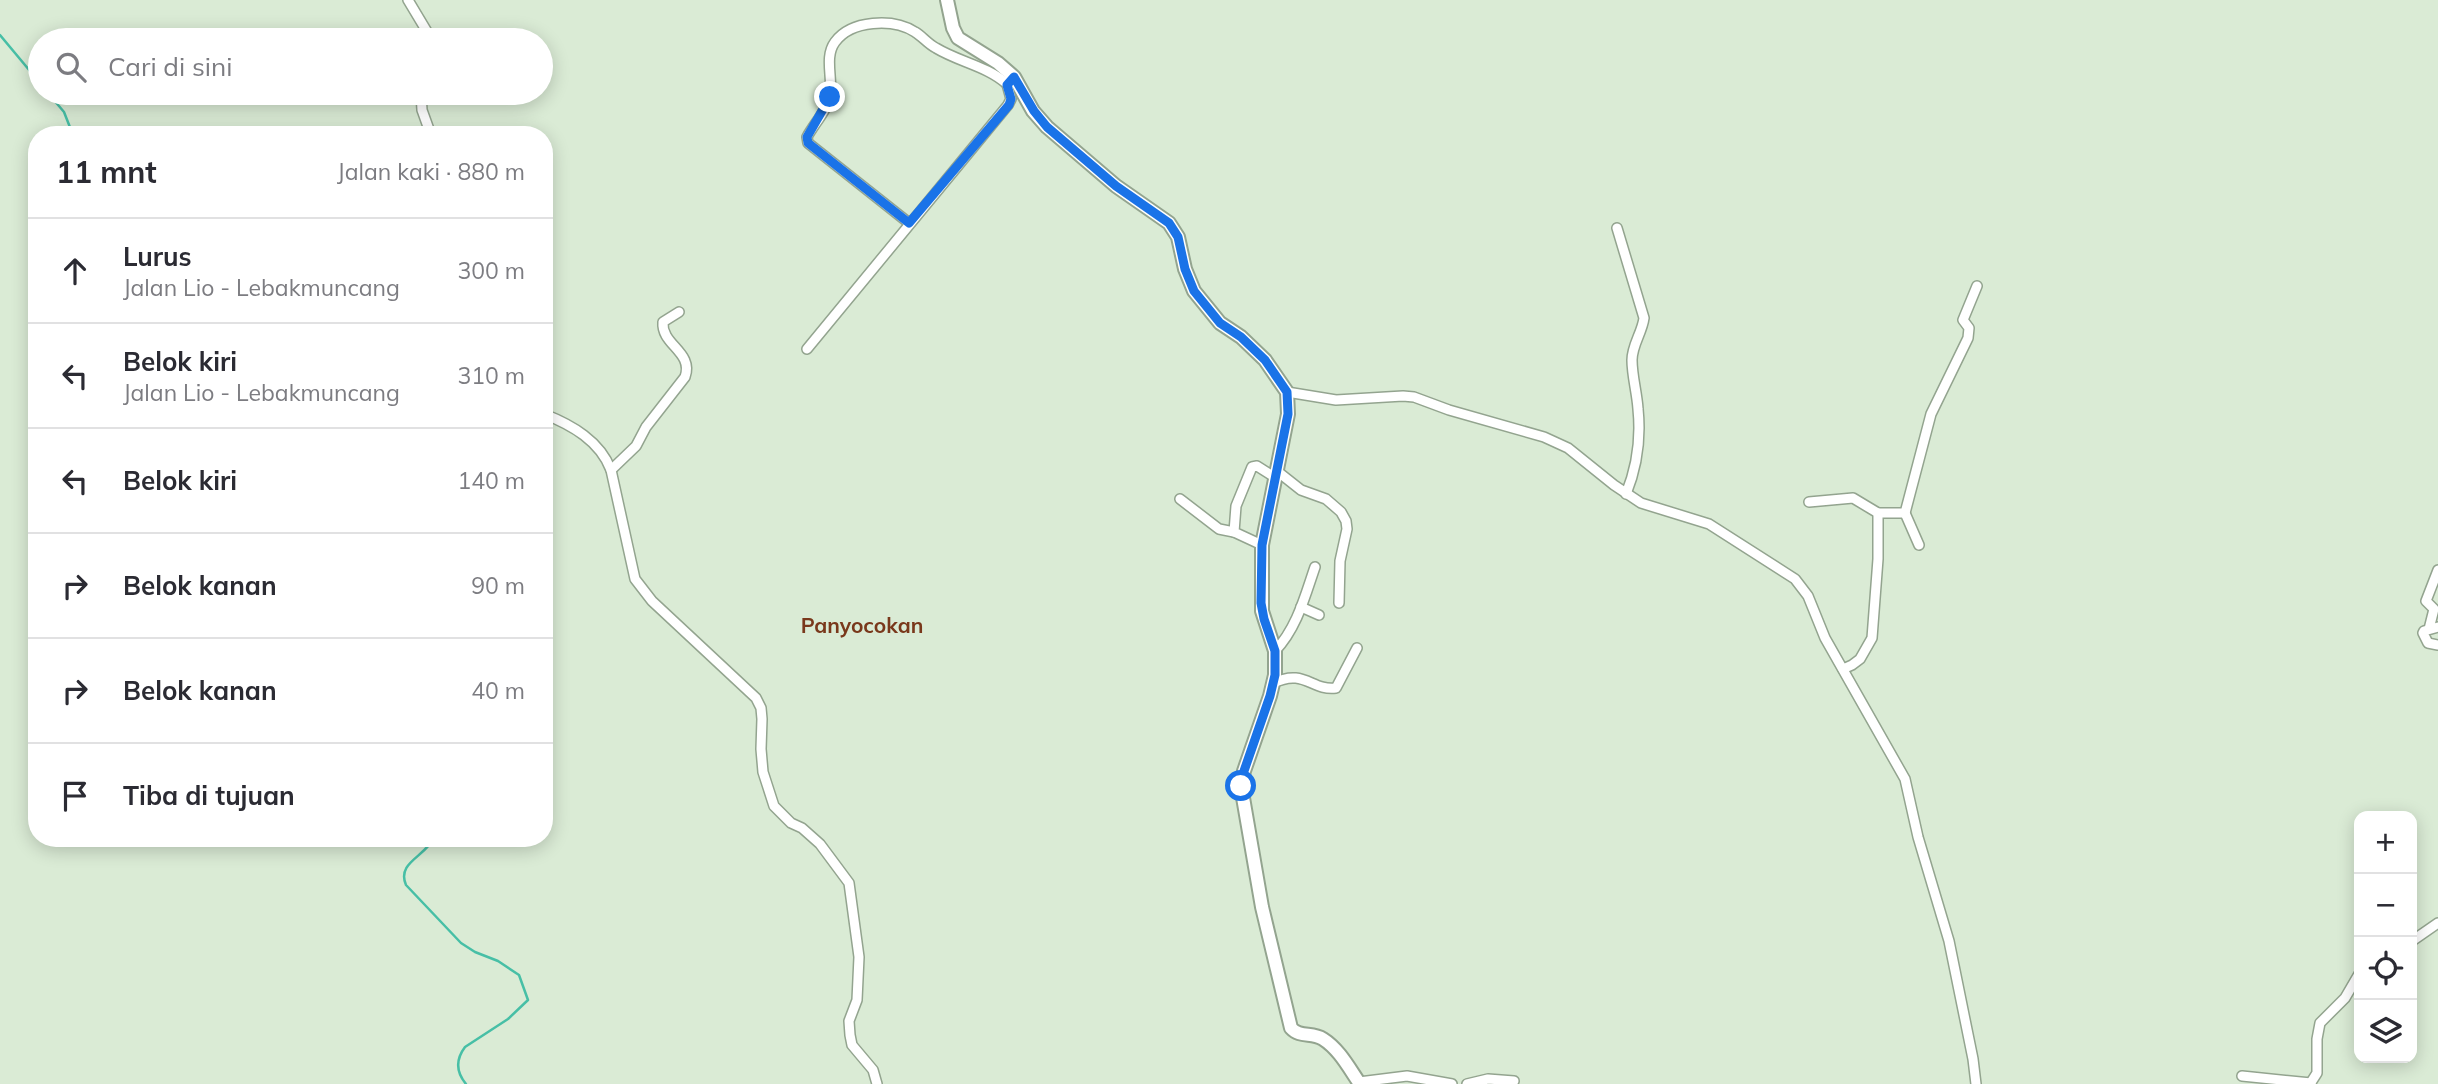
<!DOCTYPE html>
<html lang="id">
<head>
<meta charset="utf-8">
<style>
	body { margin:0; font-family:Mulish,sans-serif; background:#f7f7f7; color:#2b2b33 }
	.controls { position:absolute; right:21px; bottom:21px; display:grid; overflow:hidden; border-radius:14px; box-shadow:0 4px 18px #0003 }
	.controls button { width:63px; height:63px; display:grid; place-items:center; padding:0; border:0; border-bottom:2px solid #e1e1e2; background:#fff; color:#2b2b33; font:35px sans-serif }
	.stop { position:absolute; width:21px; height:21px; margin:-16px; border:5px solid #1a73e8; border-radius:50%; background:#fff }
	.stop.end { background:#1a73e8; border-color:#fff; box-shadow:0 2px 7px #0008 }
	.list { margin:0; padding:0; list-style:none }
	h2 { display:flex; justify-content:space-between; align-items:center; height:91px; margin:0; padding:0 28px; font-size:30px }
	h2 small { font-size:23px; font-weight:400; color:#7c7c81 }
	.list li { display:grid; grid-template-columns:46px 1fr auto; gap:21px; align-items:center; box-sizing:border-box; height:105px; padding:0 28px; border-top:2px solid #e1e1e2 }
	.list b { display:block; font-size:26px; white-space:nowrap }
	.list p { margin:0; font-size:23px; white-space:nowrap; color:#7c7c81 }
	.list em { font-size:23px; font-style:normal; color:#7c7c81 }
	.icon { flex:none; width:38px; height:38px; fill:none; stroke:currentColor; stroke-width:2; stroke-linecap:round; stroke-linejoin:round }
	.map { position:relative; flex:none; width:2438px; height:1084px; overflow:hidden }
	.search { position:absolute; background:#fff; box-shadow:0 4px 18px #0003; left:28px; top:28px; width:525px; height:77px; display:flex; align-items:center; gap:18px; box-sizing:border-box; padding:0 24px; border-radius:38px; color:#7c7c81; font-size:26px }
	.panel { position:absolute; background:#fff; box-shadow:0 4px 18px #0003; left:28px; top:126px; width:525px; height:721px; border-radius:28px }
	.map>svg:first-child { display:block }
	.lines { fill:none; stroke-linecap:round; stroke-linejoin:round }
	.stream { stroke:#47bfa6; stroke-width:2.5 }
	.street-casing { stroke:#93a48f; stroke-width:12 }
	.secondary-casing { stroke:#93a48f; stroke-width:16 }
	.street { stroke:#fff; stroke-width:9 }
	.secondary { stroke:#fff; stroke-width:12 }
	.route { stroke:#1a73e8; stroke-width:9 }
	.labels { text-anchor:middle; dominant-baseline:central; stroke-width:6; stroke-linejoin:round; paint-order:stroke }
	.quarter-label { font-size:21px; font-weight:bold; fill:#79381b; stroke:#daebd5 }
</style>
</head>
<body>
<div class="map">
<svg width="2438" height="1084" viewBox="0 0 2438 1084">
	<rect width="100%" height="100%" fill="#daebd5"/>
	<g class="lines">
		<g class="stream">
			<path d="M0 35 40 83"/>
			<path d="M48 93 64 112 73 135"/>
			<path d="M433 838C427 856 396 862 406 885L461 943 475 952 498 961 519 975 528 1000 508 1019 465 1047C456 1059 456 1072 466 1084"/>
		</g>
		<g class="street-casing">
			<g id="street">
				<path d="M408 0 432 40"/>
				<path d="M421 93 422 110 431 135"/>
				<path d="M909 223 808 143 807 137C814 124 828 109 830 95 833 78 824 57 835 42 851 20 893 18 915 32 922 36 928 44 936 48 959 62 987 66 1007 84L1014 77"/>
				<path d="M1617 228 1644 318C1642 333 1632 345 1632 360 1632 376 1637 393 1638 409 1641 438 1637 467 1626 494"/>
				<path d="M807 349 1008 105 1011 99 1007 84"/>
				<path d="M1287 392 1336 400 1403 396 1414 397 1449 410 1544 437 1568 448 1614 485 1641 503 1709 524 1795 579 1808 596 1825 638 1905 779 1918 837 1949 941 1973 1059 1976 1084"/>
				<path d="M544 414C572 425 600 441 611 470L635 579 652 601 756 698 761 708 762 719 761 749 763 772 774 806 791 823 802 828 820 844 849 883 859 957 857 1000 849 1021 850 1035 852 1045 873 1070 877 1084"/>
				<path d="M611 470 636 446 646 427 685 377C694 352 661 345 663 322L679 312"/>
				<path d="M1277 471 1301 490 1326 499 1341 512 1346 521 1347 529 1340 561 1339 603"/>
				<path d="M1180 499 1219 529 1234 532"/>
				<path d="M1809 502 1853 498 1878 513"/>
				<path d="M1905 513 1919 545"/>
				<path d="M1262 545 1234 532 1236 506 1252 467 1257 466 1276 478"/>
				<path d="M1301 607 1319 615"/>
				<path d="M2438 627 2424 631 2423 633 2428 643 2438 645"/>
				<path d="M2429 629 2434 609 2426 601 2438 570"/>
				<path d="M1275 651C1297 628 1305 596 1315 567"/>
				<path d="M1843 669 1852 665 1860 659 1872 638 1878 559V513H1905L1931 414 1968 338 1969 328 1963 320 1977 286"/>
				<path d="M1273 683C1305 668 1311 691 1336 688L1357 648"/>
				<path d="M2412 941 2438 923"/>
				<path d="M2242 1076 2311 1083"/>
				<path d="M1359 1082 1407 1076 1452 1084"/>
				<path d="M1467 1084 1488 1079 1514 1081"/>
				<path d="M2310 1084 2317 1073V1039L2320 1023 2345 998 2359 974"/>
			</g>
		</g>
		<g class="secondary-casing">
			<path id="secondary" d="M947 0 953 28 958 38 998 63 1014 77 1033 111 1047 127 1116 186 1169 223 1178 237 1185 269 1194 291 1220 323 1241 337 1265 360 1287 392 1288 414 1262 545V611L1275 651V675L1270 696 1244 771 1241 786 1262 907 1291 1028C1300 1038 1312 1032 1323 1039 1339 1049 1349 1068 1360 1084"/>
		</g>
		<use href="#street" class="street"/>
		<use href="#secondary" class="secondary"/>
	</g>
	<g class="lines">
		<path class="route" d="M830 97 807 137 808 143 909 223 1009 105 1011 99 1007 85 1014 77 1034 111 1047 127 1116 186 1169 223 1178 237 1185 269 1194 291 1220 323 1241 337 1265 360 1287 392 1288 414 1262 545 1261 603 1264 619 1275 651V675L1270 696 1244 771 1241 786"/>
	</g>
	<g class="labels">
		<g class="quarter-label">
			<text x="862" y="625">Panyocokan</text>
		</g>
	</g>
</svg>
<div class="controls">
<button>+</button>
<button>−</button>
<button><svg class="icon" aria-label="locate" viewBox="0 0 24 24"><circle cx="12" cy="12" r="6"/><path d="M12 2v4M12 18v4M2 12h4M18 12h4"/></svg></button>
<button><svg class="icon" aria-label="layers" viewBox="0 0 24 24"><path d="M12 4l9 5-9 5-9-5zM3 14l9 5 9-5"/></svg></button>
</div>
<div class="stop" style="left:1241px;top:786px"></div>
<div class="stop end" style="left:830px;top:97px"></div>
<div class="search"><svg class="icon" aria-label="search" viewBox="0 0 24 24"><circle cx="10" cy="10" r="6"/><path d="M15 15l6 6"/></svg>Cari di sini</div>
<section class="panel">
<h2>11 mnt<small>Jalan kaki · 880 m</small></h2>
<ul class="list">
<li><svg class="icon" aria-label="ahead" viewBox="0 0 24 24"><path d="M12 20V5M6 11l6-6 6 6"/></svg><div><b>Lurus</b><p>Jalan Lio - Lebakmuncang</p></div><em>300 m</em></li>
<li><svg class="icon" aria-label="left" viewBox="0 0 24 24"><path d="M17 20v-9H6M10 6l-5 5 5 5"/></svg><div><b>Belok kiri</b><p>Jalan Lio - Lebakmuncang</p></div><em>310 m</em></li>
<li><svg class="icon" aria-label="left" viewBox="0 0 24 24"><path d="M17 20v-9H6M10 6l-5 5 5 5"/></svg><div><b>Belok kiri</b></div><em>140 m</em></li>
<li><svg class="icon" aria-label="right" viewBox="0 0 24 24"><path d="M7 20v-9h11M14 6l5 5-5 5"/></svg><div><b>Belok kanan</b></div><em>90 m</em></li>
<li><svg class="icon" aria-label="right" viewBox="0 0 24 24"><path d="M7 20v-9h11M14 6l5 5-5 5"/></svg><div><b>Belok kanan</b></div><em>40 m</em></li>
<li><svg class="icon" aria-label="arrive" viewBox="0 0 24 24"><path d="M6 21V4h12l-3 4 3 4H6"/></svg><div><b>Tiba di tujuan</b></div></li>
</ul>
</section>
</div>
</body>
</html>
